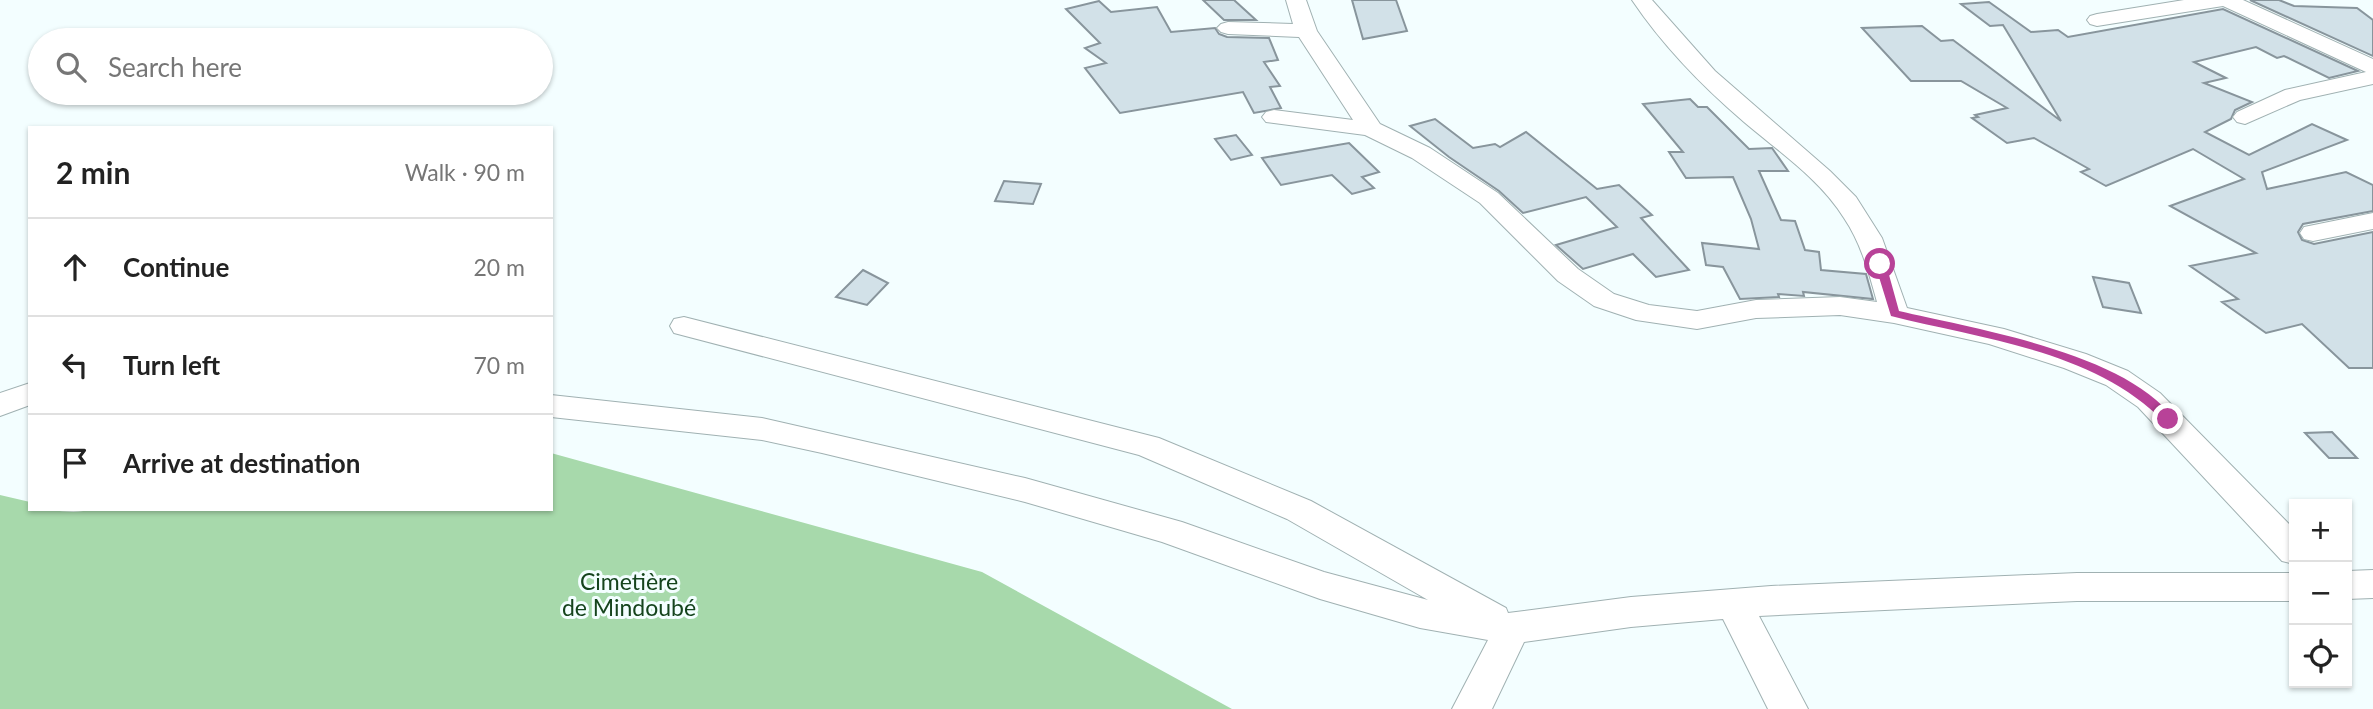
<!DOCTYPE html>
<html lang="en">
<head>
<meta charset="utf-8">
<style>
	body { margin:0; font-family:Lato,sans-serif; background:#f2f2f2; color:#222 }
	.controls { position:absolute; right:21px; bottom:21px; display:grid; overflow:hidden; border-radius:0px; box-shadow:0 2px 5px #0004 }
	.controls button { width:63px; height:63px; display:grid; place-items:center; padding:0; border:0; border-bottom:2px solid #e0e0e0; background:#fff; color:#222; font:35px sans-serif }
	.stop { position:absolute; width:21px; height:21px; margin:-16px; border:5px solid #b84298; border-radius:50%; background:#fff }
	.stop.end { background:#b84298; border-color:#fff; box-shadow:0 2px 7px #0008 }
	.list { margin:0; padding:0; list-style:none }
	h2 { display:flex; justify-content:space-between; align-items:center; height:91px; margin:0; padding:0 28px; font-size:30px }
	h2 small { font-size:23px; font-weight:400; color:#767676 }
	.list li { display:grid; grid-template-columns:46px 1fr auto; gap:21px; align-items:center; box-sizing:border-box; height:98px; padding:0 28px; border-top:2px solid #e0e0e0 }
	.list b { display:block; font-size:26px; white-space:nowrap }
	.list em { font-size:23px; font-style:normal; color:#767676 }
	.icon { flex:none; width:38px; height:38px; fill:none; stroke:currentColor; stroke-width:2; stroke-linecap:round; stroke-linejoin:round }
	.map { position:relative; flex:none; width:2373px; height:709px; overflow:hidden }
	.search { position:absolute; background:#fff; box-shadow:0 2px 5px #0004; left:28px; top:28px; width:525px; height:77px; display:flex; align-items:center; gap:18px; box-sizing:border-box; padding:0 24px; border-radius:38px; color:#767676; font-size:26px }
	.panel { position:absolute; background:#fff; box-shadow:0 2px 5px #0004; left:28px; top:126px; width:525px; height:385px; border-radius:0px }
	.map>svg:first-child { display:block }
	.green { fill:#a7d9ab }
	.building { fill:#d2e1e8; stroke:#88959c; stroke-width:2 }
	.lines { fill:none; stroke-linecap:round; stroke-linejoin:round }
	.minor-casing { stroke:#a0b1b2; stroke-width:2 }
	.minor { fill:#fff; fill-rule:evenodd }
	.route { fill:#b84298 }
	.labels { text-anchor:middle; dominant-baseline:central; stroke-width:6; stroke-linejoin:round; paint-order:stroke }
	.near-park-label { font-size:23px; fill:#15441d; stroke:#f3feff }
</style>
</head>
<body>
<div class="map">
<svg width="2373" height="709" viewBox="0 0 2373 709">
	<rect width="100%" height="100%" fill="#f3feff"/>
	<path class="green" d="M551 453 982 572 1232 709H0V495L30 502V509C50 509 75 515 93 509H551Z"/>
	<g class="building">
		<path d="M1203 0H1234L1256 20H1224Z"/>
		<path d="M1352 0H1396L1407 31 1363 39Z"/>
		<path d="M2250 0H2279L2294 6 2357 8 2373 20V56Z"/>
		<path d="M1099 1 1111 12 1157 7 1171 32 1215 28 1219 34 1227 37 1269 38 1278 60 1264 62 1280 86 1270 87 1281 108 1254 113 1243 92 1120 113 1085 68 1106 63 1085 48 1100 43 1066 9Z"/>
		<path d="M1989 2 2031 32 2058 30 2068 37 2223 9 2358 71 2329 78 2284 56 2277 58 2256 47 2194 62 2226 78 2204 83 2252 102 2235 110 2231 119 2205 132 2249 155 2312 124 2347 140 2262 172 2267 189 2346 172 2373 185V211L2303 224 2298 232 2302 240 2314 244 2373 232V368H2349L2302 324 2266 333 2222 302 2238 299 2190 266 2256 253 2170 206 2244 179 2193 149 2106 186 2081 172 2089 169 2034 138 2007 143 1972 118 1978 117 1975 115 2007 108 1961 81H1911L1862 28 1922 26 1941 41 1953 40 2061 121 2003 25 1990 26 1961 4Z"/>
		<path d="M1690 99 1698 107H1707L1749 149 1772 148 1788 171H1759L1781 220 1795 221 1805 250 1819 252 1821 270 1866 274 1873 299 1803 292 1804 296 1778 294 1779 297 1740 299 1723 267 1706 265 1702 243 1759 249 1751 219 1733 177 1686 178 1669 152H1683L1643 104Z"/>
		<path d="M1435 119 1473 148 1495 144 1500 147 1526 132 1597 189 1619 185 1652 215 1641 218 1689 270 1656 277 1633 254 1583 269 1556 245 1617 227 1586 197 1523 213 1499 191 1449 157 1410 126Z"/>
		<path d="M1236 135 1252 155 1231 160 1215 139Z"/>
		<path d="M1349 143 1379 172 1362 177 1374 188 1352 194 1332 175 1281 185 1262 158Z"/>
		<path d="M1004 181 1041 184 1033 204 995 201Z"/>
		<path d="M863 270 888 283 867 305 836 297Z"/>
		<path d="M2093 277 2129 283 2141 313 2103 307Z"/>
		<path d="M2332 432 2357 458H2329L2305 433Z"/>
	</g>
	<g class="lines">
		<g class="minor-casing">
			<g id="minor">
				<path d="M1286 0H1306L1317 31 1380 124 1430 148 1498 193 1578 269 1614 294 1649 305 1697 311 1756 300 1840 297 1877 302C1869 273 1861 243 1844 218 1820 179 1778 151 1744 122 1702 86 1663 46 1632 0H1652L1715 71 1830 171 1856 197 1882 238 1907 308 2004 329 2086 354 2128 371 2160 393 2294 529V564L2282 561 2138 407 2106 385 2064 368 1989 344 1894 323 1840 315 1756 318 1697 329 1636 320 1594 306 1558 281 1480 203 1412 158 1365 135 1266 122 1262 117 1266 112 1274 110 1353 120 1299 37 1228 34 1221 32 1217 28 1221 24 1228 22 1293 24Z"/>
				<path d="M2184 0H2243L2373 59V84L2300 100 2245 124 2237 122 2233 117 2237 112 2285 90 2366 72 2223 6 2097 26 2090 24 2087 20 2090 16 2097 14Z"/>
				<path d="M2373 213V229L2313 241 2304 239 2300 233 2304 227Z"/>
				<path d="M684 317 1159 438 1311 501 1506 608 1508 613 1631 597 1771 586 2077 573H2294V601H2077L1759 616 1808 709H1768L1723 619 1631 627 1524 642 1492 709H1452L1488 640 1420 628 1320 599 1162 542 1025 502 822 453 762 440 551 417V395L762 418 1025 478 1182 522 1324 572 1428 600 1287 519 1139 455 674 333 670 326 674 319Z"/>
				<path d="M30 383V405L0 416V393Z"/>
				<path d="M2373 570V598L2347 599V571Z"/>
			</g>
		</g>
		<use href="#minor" class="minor"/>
	</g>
	<path class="route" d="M1880 261 1886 264 1899 311C1976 329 2126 353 2174 419L2172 422H2164C2096 351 1982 339 1891 316L1875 264Z"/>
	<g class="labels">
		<g class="near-park-label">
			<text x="629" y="581">Cimetière<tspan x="629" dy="26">de Mindoubé</tspan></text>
		</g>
	</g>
</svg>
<div class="controls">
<button>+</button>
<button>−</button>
<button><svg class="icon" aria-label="locate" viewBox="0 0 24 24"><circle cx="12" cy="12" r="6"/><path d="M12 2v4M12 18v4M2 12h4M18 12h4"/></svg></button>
</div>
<div class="stop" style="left:1880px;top:264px"></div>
<div class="stop end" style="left:2168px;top:419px"></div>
<div class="search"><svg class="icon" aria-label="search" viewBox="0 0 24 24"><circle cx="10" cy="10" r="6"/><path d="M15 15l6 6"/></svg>Search here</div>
<section class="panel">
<h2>2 min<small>Walk · 90 m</small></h2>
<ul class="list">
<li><svg class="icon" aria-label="ahead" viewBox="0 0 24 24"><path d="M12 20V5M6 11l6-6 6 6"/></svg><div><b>Continue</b></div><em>20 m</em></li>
<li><svg class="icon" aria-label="left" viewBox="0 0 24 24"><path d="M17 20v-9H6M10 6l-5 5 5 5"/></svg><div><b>Turn left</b></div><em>70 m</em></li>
<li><svg class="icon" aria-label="arrive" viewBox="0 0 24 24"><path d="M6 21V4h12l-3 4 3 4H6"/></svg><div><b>Arrive at destination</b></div></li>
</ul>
</section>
</div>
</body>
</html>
